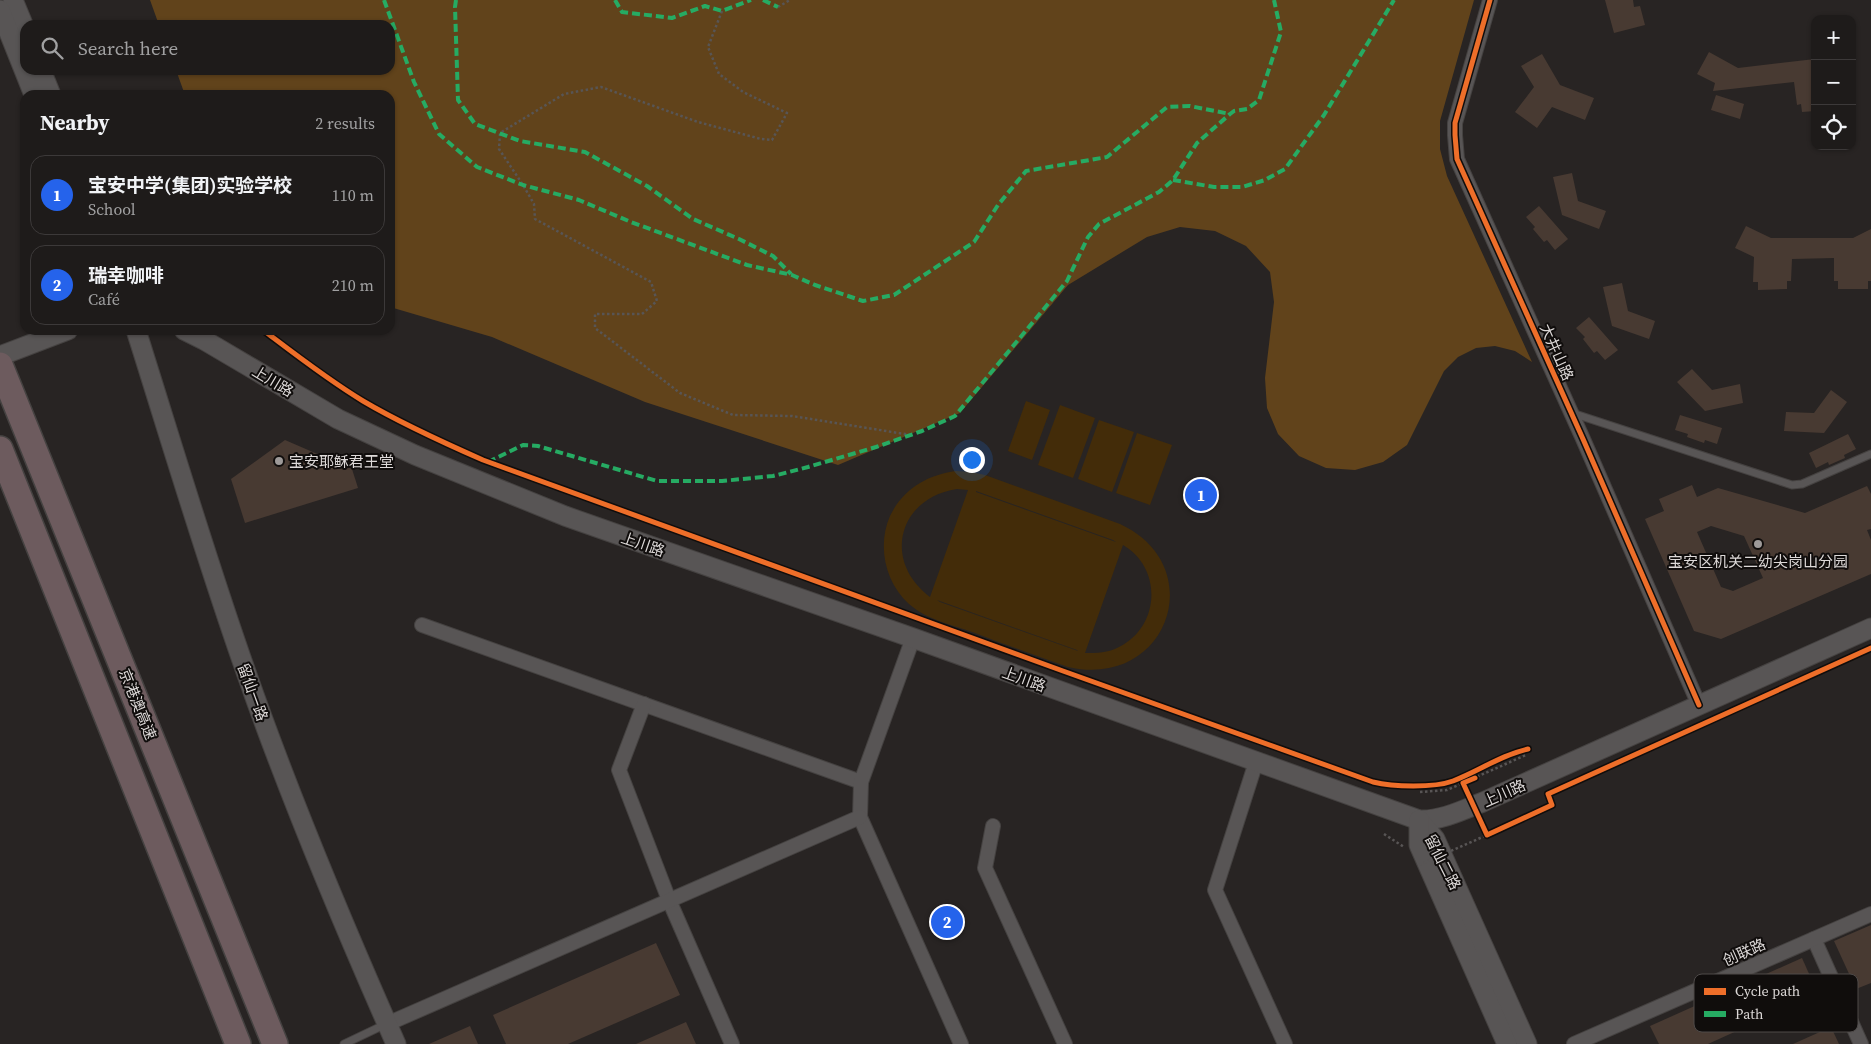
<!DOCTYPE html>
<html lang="en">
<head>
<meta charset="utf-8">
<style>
	body { margin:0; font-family:"Source Serif 4","Noto Sans SC",serif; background:#262423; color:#f1f3f6 }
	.controls { position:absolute; right:15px; top:15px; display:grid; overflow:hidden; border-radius:10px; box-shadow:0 1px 4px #0004 }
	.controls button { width:45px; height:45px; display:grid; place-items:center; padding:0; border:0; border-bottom:1px solid #3c3939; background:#1e1b1a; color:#f1f3f6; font:25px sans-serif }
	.you { position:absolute; left:971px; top:459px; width:18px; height:18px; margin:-12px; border:4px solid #fff; border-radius:50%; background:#1a73e8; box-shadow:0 0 0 8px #1a73e833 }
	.badge { display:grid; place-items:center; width:32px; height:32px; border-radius:50%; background:#2563eb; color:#fff; font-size:16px; font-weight:700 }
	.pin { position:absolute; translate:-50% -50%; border:2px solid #fff; box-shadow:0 1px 5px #0006 }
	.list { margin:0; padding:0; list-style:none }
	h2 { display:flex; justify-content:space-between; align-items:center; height:65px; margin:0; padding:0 20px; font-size:21px }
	h2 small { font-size:16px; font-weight:400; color:#a1a1a2 }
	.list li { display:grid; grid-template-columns:32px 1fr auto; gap:15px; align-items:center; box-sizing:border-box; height:80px; margin:0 10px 10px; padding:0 10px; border:1px solid #3c3939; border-radius:15px }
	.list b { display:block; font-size:19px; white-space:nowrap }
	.list p { margin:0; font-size:16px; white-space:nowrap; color:#a1a1a2 }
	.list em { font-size:16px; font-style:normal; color:#a1a1a2 }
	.icon { flex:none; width:28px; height:28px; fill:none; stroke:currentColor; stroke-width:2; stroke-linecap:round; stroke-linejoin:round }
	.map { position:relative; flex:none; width:1871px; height:1044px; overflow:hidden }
	.search { position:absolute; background:#1e1b1a; box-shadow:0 1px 4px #0004; left:20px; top:20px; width:375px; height:55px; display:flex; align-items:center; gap:12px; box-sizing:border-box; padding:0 18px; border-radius:15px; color:#a1a1a2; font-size:19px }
	.panel { position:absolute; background:#1e1b1a; box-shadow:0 1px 4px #0004; left:20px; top:90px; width:375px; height:245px; border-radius:15px }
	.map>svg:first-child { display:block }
	.green { fill:#432c09; fill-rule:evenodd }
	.forest { fill:#61431b }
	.building { fill:#483a32; fill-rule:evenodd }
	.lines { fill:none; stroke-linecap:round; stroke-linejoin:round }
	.lane-casing { stroke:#454241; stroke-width:9 }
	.street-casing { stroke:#454241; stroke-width:16 }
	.secondary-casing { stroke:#454241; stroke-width:21 }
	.highway-casing { stroke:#454241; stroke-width:28 }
	.path { stroke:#585555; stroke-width:2.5; stroke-dasharray:2.5 2.5; stroke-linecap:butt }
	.lane { stroke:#585555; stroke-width:7 }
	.street { stroke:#585555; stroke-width:14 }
	.secondary { stroke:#585555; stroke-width:19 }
	.highway { stroke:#6d5b5e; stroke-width:25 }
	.path-bridge { stroke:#585555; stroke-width:2.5; stroke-dasharray:2.5 2.5; stroke-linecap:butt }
	.quiet { stroke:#26ab63; stroke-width:4; stroke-dasharray:8 4; stroke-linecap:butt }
	.cycleway-casing { stroke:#100d0c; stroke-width:8 }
	.cycleway { stroke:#ee6e29; stroke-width:5 }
	.poi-dot { fill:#9e9a99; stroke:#100d0c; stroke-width:2 }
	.labels { text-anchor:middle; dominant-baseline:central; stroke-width:4; stroke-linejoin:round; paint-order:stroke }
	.street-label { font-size:15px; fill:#ddd9d8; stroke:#100d0c }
	.poi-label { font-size:15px; fill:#ddd9d8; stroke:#100d0c; text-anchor:start }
	.key { fill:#100d0c; stroke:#4e4a49; stroke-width:1 }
	.key-label { font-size:14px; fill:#ddd9d8 }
</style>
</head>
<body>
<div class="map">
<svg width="1871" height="1044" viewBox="0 0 1871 1044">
	<rect width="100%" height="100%" fill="#282423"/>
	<g class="green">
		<path d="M1026 401 1050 410 1032 460 1008 451Z"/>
		<path d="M1060 405 1095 418 1073 478 1038 465Z"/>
		<path d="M1099 420 1134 432 1112 492 1078 479Z"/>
		<path d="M1137 433 1172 445 1150 505 1116 493Z"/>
		<path d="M956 471 971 472 985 475 1120 524C1211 566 1168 690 1068 667 1037 656 1006 645 975 633 953 625 927 620 909 604 885 582 877 546 890 516 903 489 927 475 956 471ZM957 489 968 490 930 597C882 561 898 498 957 489ZM976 491 1113 540 1116 542 976 492ZM1123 545C1163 568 1160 627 1119 647 1108 653 1097 653 1085 653ZM937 600 1077 650 1078 651 940 602Z"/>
	</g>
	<path class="forest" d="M150 0H1474L1440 121V149L1447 176 1532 362 1515 351 1495 346 1476 348 1458 357 1444 371 1407 445 1383 462 1355 470 1326 468 1299 456 1278 434 1267 408 1265 378 1274 302 1270 272 1246 246 1215 231 1180 227 1147 237 1068 285 960 413 838 465 645 402 492 337 390 307V95H185L176 70H390V25H159Z"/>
	<g class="building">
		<path d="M1605 0H1633L1634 7 1640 6 1645 25 1614 33Z"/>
		<path d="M1709 52 1738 68 1815 59V111L1802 112 1801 104 1797 105 1794 82 1713 91 1715 83 1697 74Z"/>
		<path d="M1542 54 1560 85 1594 98 1585 120 1552 107 1537 128 1515 112 1534 87 1521 66Z"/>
		<path d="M1716 95 1744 104 1740 119 1711 110Z"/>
		<path d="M1572 173 1578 201 1606 211 1599 229 1562 215 1553 177Z"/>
		<path d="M1539 206 1568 239 1555 250 1547 240 1544 242 1533 229 1535 227 1526 217Z"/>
		<path d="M1746 226 1771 238H1853L1871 229V281H1868V289H1838V281H1834V258L1792 259 1791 281H1787V289L1758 290V282H1753L1754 257 1735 248Z"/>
		<path d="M1622 283 1628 311 1655 321 1649 339 1612 326 1603 287Z"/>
		<path d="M1589 317 1618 350 1605 360 1597 351 1594 353 1583 339 1585 337 1576 328Z"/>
		<path d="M1692 369 1712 390 1740 384 1743 403 1705 411 1677 382Z"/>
		<path d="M1831 390 1847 402 1824 433 1784 431 1786 412 1814 413Z"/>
		<path d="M1680 415 1722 428 1717 444 1705 440 1704 443 1687 437 1688 434 1675 430Z"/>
		<path d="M1848 434 1856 449 1844 455 1845 458 1829 465 1828 462 1816 468 1809 453Z"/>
		<path d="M285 440 352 469 358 488 245 523 231 479Z"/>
		<path d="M1692 485 1697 497 1718 488 1805 513 1867 486 1871 494V529L1867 530 1871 540V574L1721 639 1694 631 1645 519 1664 511 1659 499ZM1711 526 1744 536 1763 578 1733 591 1721 587 1697 532Z"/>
		<path d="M1871 925V983L1856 989 1834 941Z"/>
		<path d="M656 943 680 995 568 1044H506L493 1015Z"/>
		<path d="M1802 958 1818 994 1708 1044H1659L1650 1026Z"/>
		<path d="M686 1022 696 1044H636Z"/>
		<path d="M470 1026 478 1044H429Z"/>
		<path d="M1831 1027 1839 1044H1793Z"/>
	</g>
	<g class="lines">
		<g class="lane-casing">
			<g id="lane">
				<path d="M1572 413 1792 485 1802 484 1871 454"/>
				<path d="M344 1044 386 1024"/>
			</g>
		</g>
		<g class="street-casing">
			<g id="street">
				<path d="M1490 0 1455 123V135L1457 159 1583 439 1699 705"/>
				<path d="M422 625 861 782"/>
				<path d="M913 638 861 782 860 817 961 1044"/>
				<path d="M644 704 619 770 669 900 732 1044"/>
				<path d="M1256 762 1215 890 1285 1044"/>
				<path d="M993 826 985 868 1065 1044"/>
				<path d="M1814 939 1861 1044"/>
				<path d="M387 1024 860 817"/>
				<path d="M1574 1044 1871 914"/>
			</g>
		</g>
		<g class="secondary-casing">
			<g id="secondary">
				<path d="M13 0 25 29"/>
				<path d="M0 10 34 95"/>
				<path d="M41 70 51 95"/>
				<path d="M136 330C172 444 206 559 246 672 290 798 342 922 396 1044"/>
				<path d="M184 330 204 340 338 419 415 455 565 516 913 638 1419 820C1441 821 1463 810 1483 802L1871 628"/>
				<path d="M0 356 68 330"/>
				<path d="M1419 820 1435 839 1527 1044"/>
				<path d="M1419 820V845L1507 1044"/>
			</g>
		</g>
		<g class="highway-casing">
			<g id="highway">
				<path d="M0 365 275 1044"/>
				<path d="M0 449 238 1044"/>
			</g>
		</g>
		<g class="path">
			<path d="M778 7 790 0"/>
			<path d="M722 11 708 47 719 74 743 92 787 113 772 140 761 139 698 122 601 87 564 94 500 133 499 149 523 185 534 204 535 219 651 282 657 301 642 314H595V328L680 393 733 415 792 416 911 435"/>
			<path d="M1420 792 1447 790 1526 755"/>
			<path d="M1384 834 1404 847"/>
			<path d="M1487 835 1552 805"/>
		</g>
		<use href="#lane" class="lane"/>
		<use href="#street" class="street"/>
		<use href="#secondary" class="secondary"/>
		<use href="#highway" class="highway"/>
		<path class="path-bridge" d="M1419 865 1487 835 1463 783"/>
		<g class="quiet">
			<path d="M384 0 414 82 439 134 477 167 523 185 579 200 631 222 747 265 792 275 815 285 863 301 894 295 974 242 998 205 1026 171 1107 157 1167 107 1190 106 1230 114"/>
			<path d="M456 0 455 7 458 100 475 124 520 141 585 152 647 186 693 219 739 239 773 256 791 274"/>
			<path d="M615 0 622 12 672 18 705 6 722 11 751 0"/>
			<path d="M763 0 778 7"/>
			<path d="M1173 180 1214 187H1242L1265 180 1285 169 1324 115 1394 0"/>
			<path d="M488 462 523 445 538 446 657 481H722L773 476 808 467 876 447 922 431 955 416 1067 281 1088 237 1099 224 1159 192 1173 180 1197 143 1230 114 1234 111 1247 109 1259 100 1281 32 1274 0"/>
		</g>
		<g class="cycleway-casing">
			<g id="cycleway">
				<path d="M1490 0 1455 123V135L1457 159 1583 439 1699 705"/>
				<path d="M263 330C296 355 328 380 363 401 402 424 442 442 483 460L1063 671 1373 782C1393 787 1434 788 1453 781 1479 771 1501 755 1528 749"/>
				<path d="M1475 778 1463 783 1487 835 1552 805 1548 794 1871 648"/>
			</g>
		</g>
		<use href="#cycleway" class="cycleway"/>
	</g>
	<g class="poi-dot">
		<circle cx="279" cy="461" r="5"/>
		<circle cx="1758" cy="544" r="5"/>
	</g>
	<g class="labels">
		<g class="street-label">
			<text transform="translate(1557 352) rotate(66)">大井山路</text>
			<text transform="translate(273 381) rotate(31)">上川路</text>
			<text transform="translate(643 544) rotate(19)">上川路</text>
			<text transform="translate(1024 679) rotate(20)">上川路</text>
			<text transform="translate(253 692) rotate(70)">留仙一路</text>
			<text transform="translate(138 704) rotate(68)">京港澳高速</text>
			<text transform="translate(1504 793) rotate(-24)">上川路</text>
			<text transform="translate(1443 862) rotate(63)">留仙二路</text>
			<text transform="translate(1744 952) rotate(-24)">创联路</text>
		</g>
		<g class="poi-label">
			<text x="289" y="461">宝安耶稣君王堂</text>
			<text x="1758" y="561" text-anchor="middle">宝安区机关二幼尖岗山分园</text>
		</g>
	</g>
	<rect x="1694" y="974" width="164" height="58" rx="8" class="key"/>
	<rect x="1704" y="988" width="22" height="7" fill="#ee6e29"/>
	<rect x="1704" y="1011" width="22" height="6" fill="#26ab63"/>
	<g class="key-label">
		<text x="1735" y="996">Cycle path</text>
		<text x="1735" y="1019">Path</text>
	</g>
</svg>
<div class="controls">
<button>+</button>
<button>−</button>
<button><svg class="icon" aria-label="locate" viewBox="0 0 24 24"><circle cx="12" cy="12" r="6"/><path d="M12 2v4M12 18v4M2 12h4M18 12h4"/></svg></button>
</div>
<div class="you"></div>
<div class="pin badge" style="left:1201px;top:495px">1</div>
<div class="pin badge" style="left:947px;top:922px">2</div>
<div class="search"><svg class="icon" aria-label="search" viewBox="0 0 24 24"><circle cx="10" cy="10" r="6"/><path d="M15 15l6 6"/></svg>Search here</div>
<section class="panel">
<h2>Nearby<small>2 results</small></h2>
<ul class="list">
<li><span class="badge">1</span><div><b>宝安中学(集团)实验学校</b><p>School</p></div><em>110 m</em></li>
<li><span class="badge">2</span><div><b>瑞幸咖啡</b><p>Café</p></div><em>210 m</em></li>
</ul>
</section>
</div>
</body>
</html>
